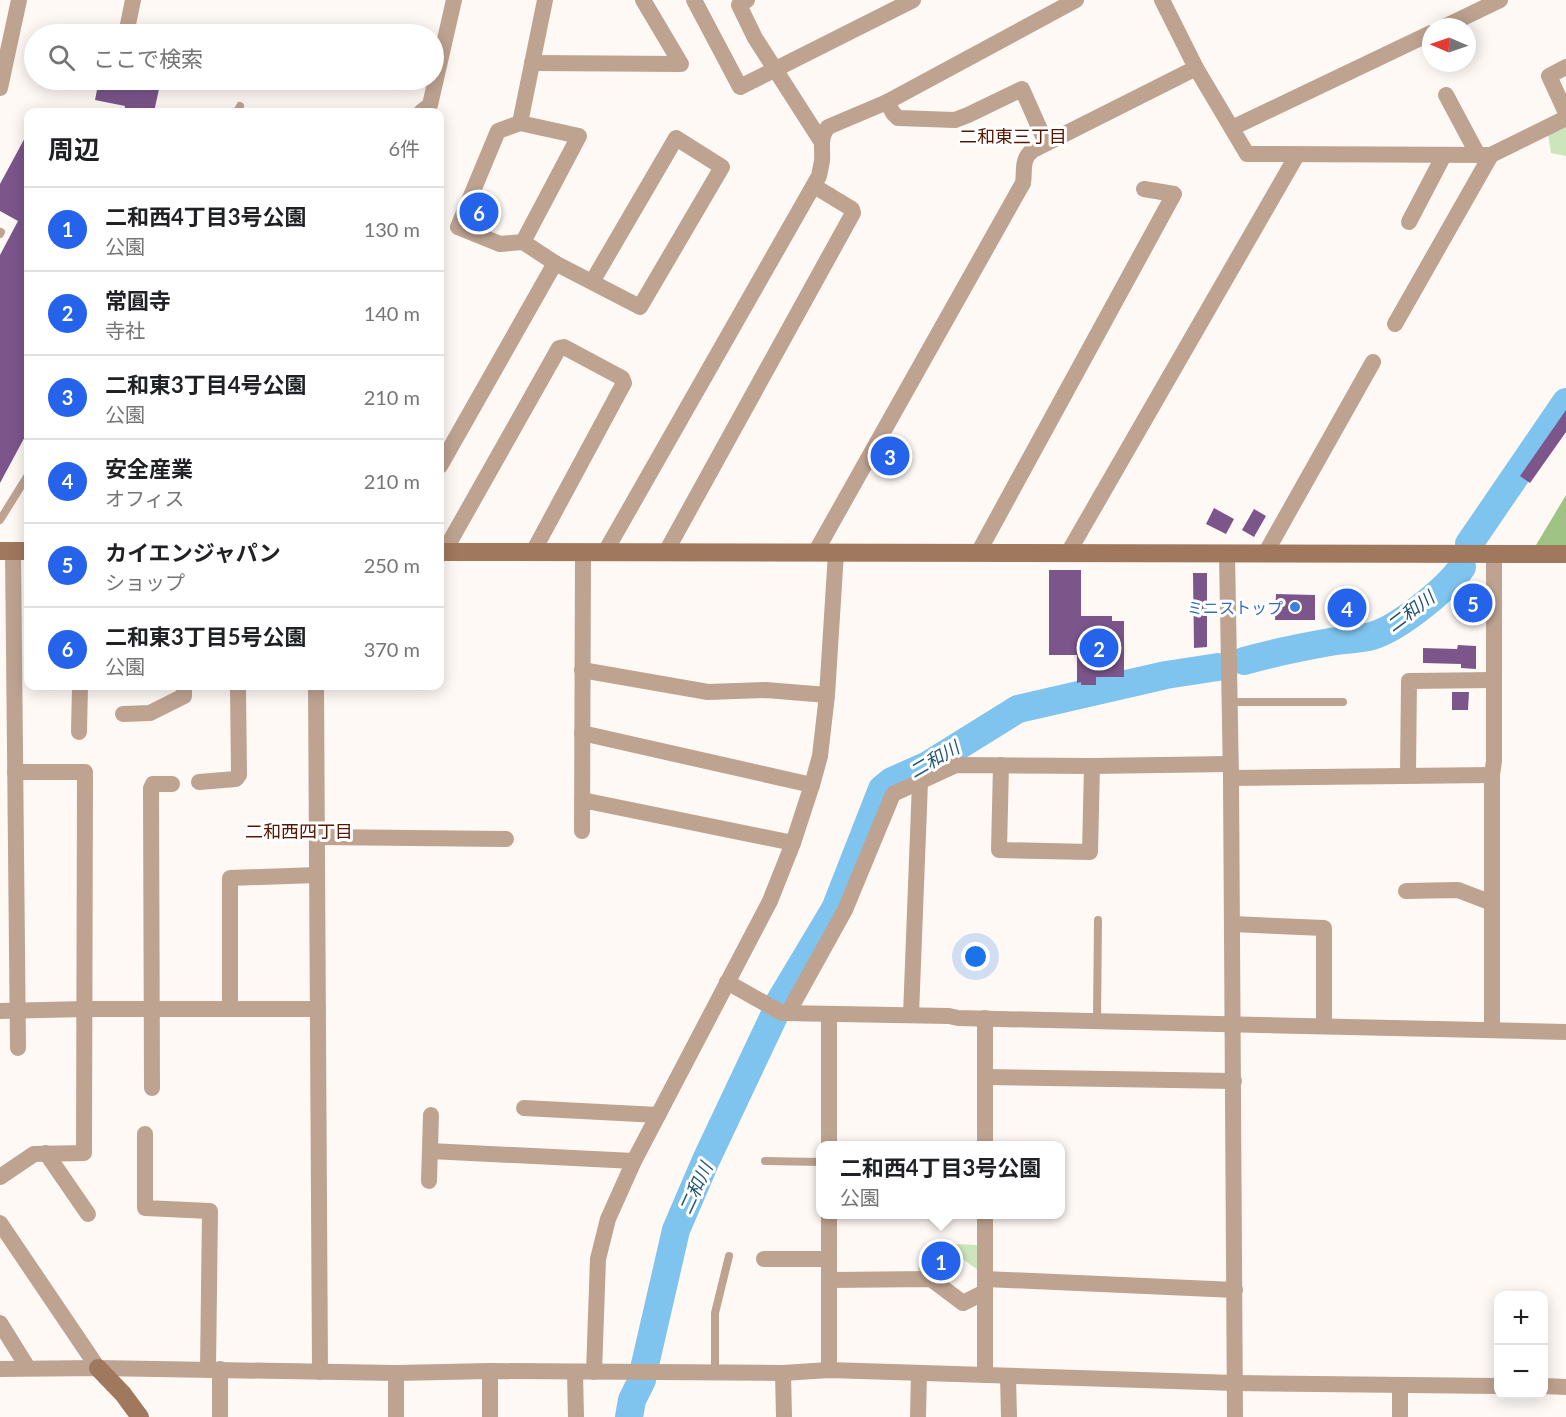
<!DOCTYPE html>
<html lang="ja">
<head>
<meta charset="utf-8">
<style>
	body { margin:0; font-family:Lato,"Noto Sans JP",sans-serif; background:#f6f6f6; color:#202124 }
	.controls { position:absolute; right:18px; bottom:18px; display:grid; overflow:hidden; border-radius:12px; box-shadow:0 3px 15px #0003 }
	.controls button { width:54px; height:54px; display:grid; place-items:center; padding:0; border:0; border-bottom:2px solid #e0e0e0; background:#fff; color:#202124; font:30px sans-serif }
	.compass { position:absolute; left:1422px; top:18px; width:54px; height:54px; border-radius:50%; background:#fff; box-shadow:0 3px 15px #0003; rotate:272deg }
	.you { position:absolute; left:976px; top:957px; width:21px; height:21px; margin:-15px; border:4px solid #fff; border-radius:50%; background:#1a73e8; box-shadow:0 0 0 9px #1a73e833 }
	.badge { display:grid; place-items:center; width:39px; height:39px; border-radius:50%; background:#2563eb; color:#fff; font-size:20px; font-weight:700 }
	.pin { position:absolute; translate:-50% -50%; border:3px solid #fff; box-shadow:0 2px 6px #0006 }
	.popup { position:absolute; left:816px; top:1141px; width:249px; height:78px; box-sizing:border-box; display:grid; place-content:center; border-radius:12px; background:#fff; filter:drop-shadow(0 2px 4px #0005); font-size:20px; white-space:nowrap; color:#757577 }
	.popup b { font-size:22px; color:#202124 }
	.popup::after { content:''; position:absolute; left:50%; top:100%; margin-left:-12px; border:12px solid transparent; border-top-color:#fff }
	.list { margin:0; padding:0; list-style:none }
	h2 { display:flex; justify-content:space-between; align-items:center; height:78px; margin:0; padding:0 24px; font-size:26px }
	h2 small { font-size:20px; font-weight:400; color:#757577 }
	.list li { display:grid; grid-template-columns:39px 1fr auto; gap:18px; align-items:center; box-sizing:border-box; height:84px; padding:0 24px; border-top:2px solid #e0e0e0 }
	.list b { display:block; font-size:22px; white-space:nowrap }
	.list p { margin:0; font-size:20px; white-space:nowrap; color:#757577 }
	.list em { font-size:20px; font-style:normal; color:#757577 }
	.icon { flex:none; width:33px; height:33px; fill:none; stroke:currentColor; stroke-width:2; stroke-linecap:round; stroke-linejoin:round }
	.map { position:relative; flex:none; width:1566px; height:1417px; overflow:hidden }
	.search { position:absolute; background:#fff; box-shadow:0 3px 15px #0003; left:24px; top:24px; width:420px; height:66px; display:flex; align-items:center; gap:15px; box-sizing:border-box; padding:0 21px; border-radius:33px; color:#757577; font-size:22px }
	.panel { position:absolute; background:#fff; box-shadow:0 3px 15px #0003; left:24px; top:108px; width:420px; height:582px; border-radius:12px }
	.map>svg:first-child { display:block }
	.green { fill:#cce5bb }
	.forest { fill:#9fc385 }
	.lines { fill:none; stroke-linecap:round; stroke-linejoin:round }
	.river { stroke:#7fc4ee; stroke-width:28 }
	.building { fill:#7c568b }
	.lane { stroke:#bea391; stroke-width:8 }
	.street { stroke:#bea391; stroke-width:16 }
	.secondary { stroke:#a0785e; stroke-width:18 }
	.shop-dot { fill:#3f7fe0; stroke:#fff; stroke-width:2 }
	.labels { text-anchor:middle; dominant-baseline:central; stroke-width:6; stroke-linejoin:round; paint-order:stroke }
	.shop-label { font-size:16px; fill:#366cbe; stroke:#fff; text-anchor:end }
	.neighbourhood-label { font-size:18px; fill:#571602; stroke:#fff }
	.water-label { font-size:18px; font-style:italic; fill:#205471; stroke:#fff }
</style>
</head>
<body>
<div class="map">
<svg width="1566" height="1417" viewBox="0 0 1566 1417">
	<rect width="100%" height="100%" fill="#fff9f6"/>
	<g class="green">
		<path d="M1566 125V156L1551 153 1548 134Z"/>
		<path d="M473 199 491 206 484 229 469 225 467 217Z"/>
		<path d="M890 434 910 446 890 478 871 466Z"/>
		<path d="M957 1244 978 1245V1270L957 1255 944 1276 919 1274 918 1267Z"/>
	</g>
	<path class="forest" d="M1566 495V545H1536Z"/>
	<g class="lines">
		<g class="river">
			<path d="M1469 544 1566 402"/>
			<path d="M1244 661C1272 653 1302 647 1330 642 1346 639 1365 640 1380 633 1404 623 1448 588 1462 567"/>
			<path d="M777 1006 835 909 882 789 892 781 928 765 1018 709 1166 675 1218 667"/>
			<path d="M644 1369 676 1230 706 1160 774 1016"/>
			<path d="M629 1417 632 1400 642 1380"/>
		</g>
	</g>
	<g class="building">
		<path d="M99 80H161L154 112H124L125 106 95 100Z"/>
		<path d="M28 132V431L0 483V255L18 221 0 211V184Z"/>
		<path d="M1566 410V432L1530 483 1520 476Z"/>
		<path d="M1214 508 1234 519 1226 534 1206 524Z"/>
		<path d="M1254 509 1266 516 1254 537 1242 530Z"/>
		<path d="M1049 570H1081V616H1112V621H1124V677H1096V685H1081V682L1077 683V655H1049Z"/>
		<path d="M1193 573H1207V647L1194 648Z"/>
		<path d="M1276 594 1315 595V620H1275Z"/>
		<path d="M1483 597 1484 611H1465V598Z"/>
		<path d="M1458 645 1476 646V669L1461 668V664L1423 663V648L1457 649Z"/>
		<path d="M1452 692H1469L1468 710H1452Z"/>
	</g>
	<g class="lines">
		<g class="lane">
			<path d="M237 112 240 106"/>
			<path d="M0 234 1 232"/>
			<path d="M0 520 28 475"/>
			<path d="M1230 702H1343"/>
			<path d="M1097 1021 1098 920"/>
			<path d="M765 1161 821 1162"/>
			<path d="M715 1373V1313L729 1256"/>
		</g>
		<g class="street">
			<path d="M694 0 740 87 913 0"/>
			<path d="M747 0 739 5 755 38 821 141"/>
			<path d="M1162 0 1196 68 1247 154 1491 155 1566 118"/>
			<path d="M1444 27 1500 0"/>
			<path d="M126 34 133 0"/>
			<path d="M532 63 681 64 643 0"/>
			<path d="M1566 67 1549 76 1566 113"/>
			<path d="M0 88 19 0"/>
			<path d="M1446 95 1478 155"/>
			<path d="M887 102 893 113 898 118 955 120 968 115 1022 89 1046 143"/>
			<path d="M421 112 430 105 454 0"/>
			<path d="M520 123 545 0"/>
			<path d="M1232 128 1431 33"/>
			<path d="M1409 222 1444 155"/>
			<path d="M523 242 579 136 520 123 498 131 458 227 500 244 523 242 555 263"/>
			<path d="M1395 324 1491 155"/>
			<path d="M440 466 555 263 640 307 722 167 676 138 592 282"/>
			<path d="M13 551 18 1048"/>
			<path d="M444 552 559 348 564 347 622 378 624 383 533 552"/>
			<path d="M605 552 819 176C820 171 821 166 822 161 823 148 819 138 828 127L887 102 1076 0"/>
			<path d="M666 552 853 213 852 209 814 186"/>
			<path d="M815 553 1023 183C1025 170 1021 159 1033 150L1196 68"/>
			<path d="M978 553 1174 194 1144 189"/>
			<path d="M1068 553 1297 155"/>
			<path d="M1227 554 1231 778 1235 1417"/>
			<path d="M1265 554 1373 362"/>
			<path d="M582 670 708 692 766 690 827 695"/>
			<path d="M316 686 320 1372"/>
			<path d="M123 714 150 713 184 696V686"/>
			<path d="M79 732 80 686"/>
			<path d="M582 733 812 785"/>
			<path d="M1001 765 999 850 1090 852 1092 766"/>
			<path d="M1408 775 1409 681 1494 680"/>
			<path d="M1231 778 1492 775"/>
			<path d="M199 782 236 779 239 775 238 686"/>
			<path d="M582 800 793 843"/>
			<path d="M582 831 583 552"/>
			<path d="M317 837 506 839"/>
			<path d="M1406 891 1458 890 1492 903"/>
			<path d="M1232 924 1324 928V1026"/>
			<path d="M727 982 782 1013 949 1016 958 1018 1566 1032"/>
			<path d="M230 1009V878L317 875"/>
			<path d="M0 1011 85 1009H318"/>
			<path d="M788 1013 845 910 893 794 956 765 1092 766 1230 764"/>
			<path d="M911 1015 920 782"/>
			<path d="M1492 1030V775L1494 761V554"/>
			<path d="M985 1077 1234 1081"/>
			<path d="M152 1088 151 788 153 784H172"/>
			<path d="M524 1108 658 1115"/>
			<path d="M145 1134V1208L210 1211 208 1369"/>
			<path d="M829 1146V1014"/>
			<path d="M985 1146V1018"/>
			<path d="M430 1151 634 1161"/>
			<path d="M46 1153 88 1214"/>
			<path d="M0 1177 34 1154 84 1153 85 772H15"/>
			<path d="M429 1181 431 1115"/>
			<path d="M829 1214V1370"/>
			<path d="M0 1223 98 1368"/>
			<path d="M764 1259H829"/>
			<path d="M985 1279 1235 1290"/>
			<path d="M829 1280 931 1279 963 1303 985 1292"/>
			<path d="M0 1323 28 1368"/>
			<path d="M0 1369 98 1368 396 1373 490 1371 783 1373 829 1370 1235 1383 1498 1386"/>
			<path d="M575 1372 576 1417"/>
			<path d="M594 1372 598 1259 608 1219 634 1161 770 901 793 843 812 785 820 756 827 695 836 553"/>
			<path d="M783 1373 784 1417"/>
			<path d="M985 1375V1214"/>
			<path d="M1008 1376 1009 1417"/>
			<path d="M1400 1385V1417"/>
			<path d="M1544 1386 1566 1387"/>
			<path d="M220 1417V1369"/>
			<path d="M396 1417V1373"/>
			<path d="M490 1417V1371"/>
			<path d="M918 1417 919 1373"/>
		</g>
		<g class="secondary">
			<path d="M0 551H28"/>
			<path d="M440 552 1566 554"/>
			<path d="M98 1368 123 1394 140 1417"/>
		</g>
	</g>
	<circle class="shop-dot" cx="1295" cy="607" r="6"/>
	<g class="labels">
		<g class="shop-label">
			<text x="1283" y="607">ミニストップ</text>
		</g>
		<g class="neighbourhood-label">
			<text x="1013" y="136">二和東三丁目</text>
			<text x="299" y="831">二和西四丁目</text>
		</g>
		<g class="water-label">
			<text transform="translate(1410 611) rotate(-37)">二和川</text>
			<text transform="translate(934 759) rotate(-30)">二和川</text>
			<text transform="translate(695 1188) rotate(-65)">二和川</text>
		</g>
	</g>
</svg>
<div class="controls">
<button>+</button>
<button>−</button>
</div>
<svg class="compass" viewBox="-18 -18 36 36"><path d="M0-13l5 13h-10z" fill="#e53935"/><path d="M0 13l5-13h-10z" fill="#757577"/></svg>
<div class="you"></div>
<div class="pin badge" style="left:941px;top:1261px">1</div>
<div class="popup"><b>二和西4丁目3号公園</b>公園</div>
<div class="pin badge" style="left:1099px;top:648px">2</div>
<div class="pin badge" style="left:890px;top:456px">3</div>
<div class="pin badge" style="left:1347px;top:608px">4</div>
<div class="pin badge" style="left:1473px;top:603px">5</div>
<div class="pin badge" style="left:479px;top:212px">6</div>
<div class="search"><svg class="icon" aria-label="search" viewBox="0 0 24 24"><circle cx="10" cy="10" r="6"/><path d="M15 15l6 6"/></svg>ここで検索</div>
<section class="panel">
<h2>周辺<small>6件</small></h2>
<ul class="list">
<li><span class="badge">1</span><div><b>二和西4丁目3号公園</b><p>公園</p></div><em>130 m</em></li>
<li><span class="badge">2</span><div><b>常圓寺</b><p>寺社</p></div><em>140 m</em></li>
<li><span class="badge">3</span><div><b>二和東3丁目4号公園</b><p>公園</p></div><em>210 m</em></li>
<li><span class="badge">4</span><div><b>安全産業</b><p>オフィス</p></div><em>210 m</em></li>
<li><span class="badge">5</span><div><b>カイエンジャパン</b><p>ショップ</p></div><em>250 m</em></li>
<li><span class="badge">6</span><div><b>二和東3丁目5号公園</b><p>公園</p></div><em>370 m</em></li>
</ul>
</section>
</div>
</body>
</html>
